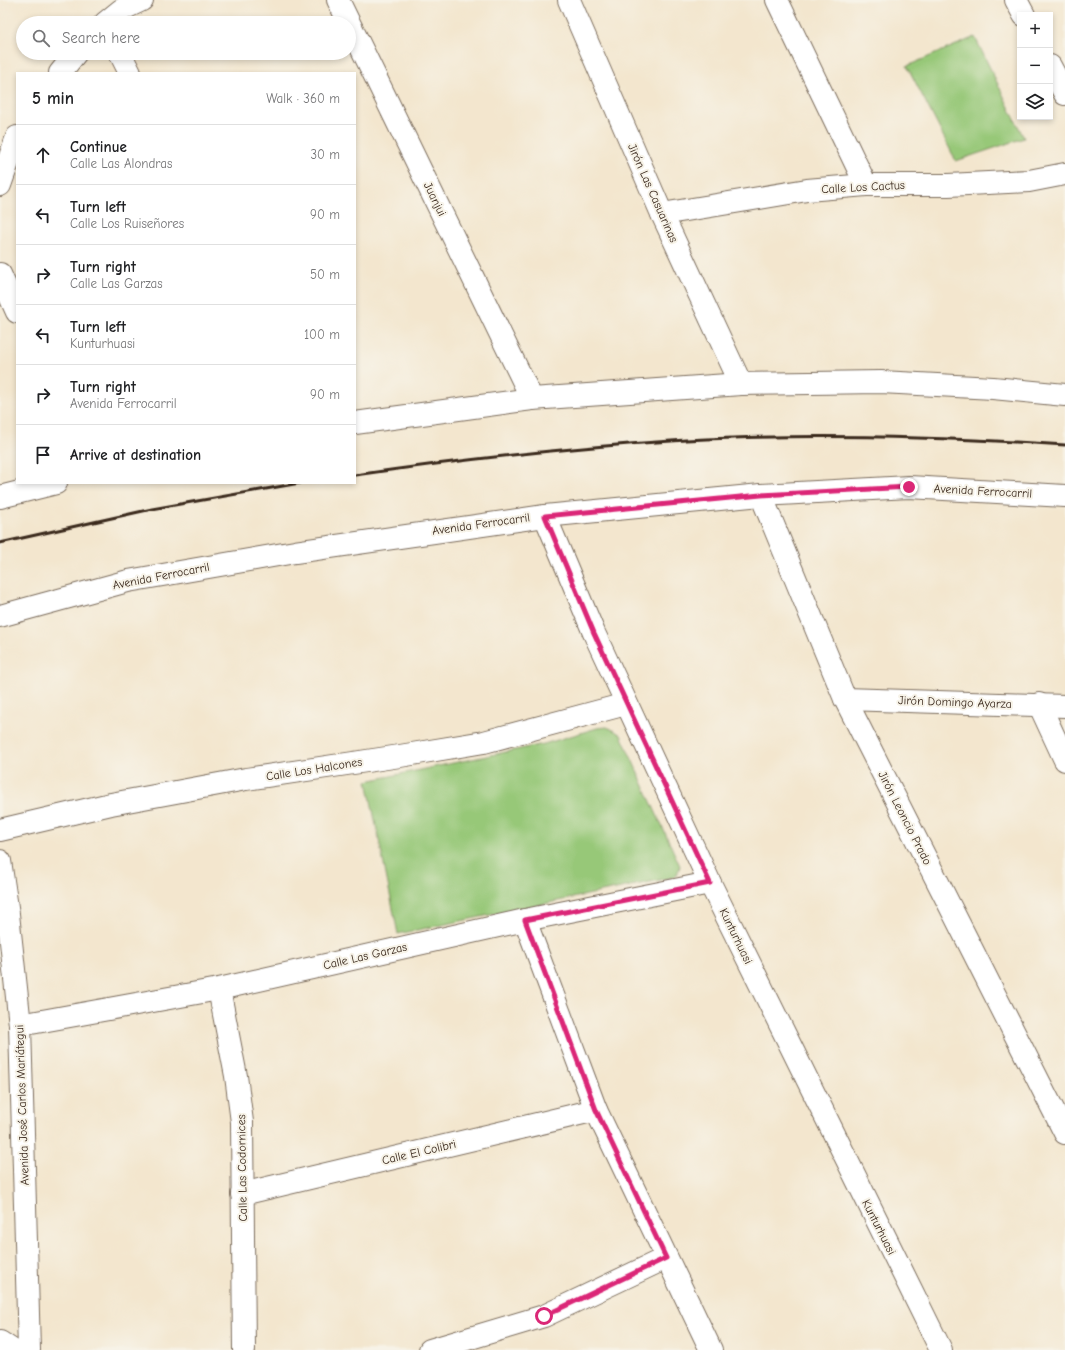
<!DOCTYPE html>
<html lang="en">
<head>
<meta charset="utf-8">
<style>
	body { margin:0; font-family:"Comic Neue",sans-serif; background:#f2f2f2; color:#202124 }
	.controls { position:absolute; right:12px; top:12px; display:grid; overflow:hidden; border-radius:0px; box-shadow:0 2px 6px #0003 }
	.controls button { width:36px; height:36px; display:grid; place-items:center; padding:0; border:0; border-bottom:1px solid #e0e0e0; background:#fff; color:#202124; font:20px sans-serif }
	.stop { position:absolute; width:12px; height:12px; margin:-9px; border:3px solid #db2777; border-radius:50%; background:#fff }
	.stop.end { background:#db2777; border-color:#fff; box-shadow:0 1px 4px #0008 }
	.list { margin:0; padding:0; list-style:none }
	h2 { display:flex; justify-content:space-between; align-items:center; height:52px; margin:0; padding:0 16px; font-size:17px }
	h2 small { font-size:13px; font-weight:400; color:#757577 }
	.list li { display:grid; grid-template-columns:26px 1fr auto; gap:12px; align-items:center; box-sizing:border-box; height:60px; padding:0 16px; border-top:1px solid #e0e0e0 }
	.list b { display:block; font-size:15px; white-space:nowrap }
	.list p { margin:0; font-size:13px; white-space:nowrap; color:#757577 }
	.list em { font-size:13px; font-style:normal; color:#757577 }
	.icon { flex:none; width:22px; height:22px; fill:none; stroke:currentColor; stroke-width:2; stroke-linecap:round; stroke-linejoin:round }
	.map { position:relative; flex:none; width:1065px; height:1350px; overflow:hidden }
	.search { position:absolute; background:#fff; box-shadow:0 2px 6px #0003; left:16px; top:16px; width:340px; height:44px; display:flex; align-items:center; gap:10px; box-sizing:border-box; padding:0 14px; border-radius:22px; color:#757577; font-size:15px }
	.panel { position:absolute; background:#fff; box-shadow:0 2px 6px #0003; left:16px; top:72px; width:340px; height:412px; border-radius:0px }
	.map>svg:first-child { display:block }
	.green { fill:#97c878; stroke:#69794b }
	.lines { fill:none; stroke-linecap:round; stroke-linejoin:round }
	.minor-casing { stroke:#7b6c5c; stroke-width:24 }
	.major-casing { stroke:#7b6c5c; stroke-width:24 }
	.minor { stroke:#fff; stroke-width:22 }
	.major { stroke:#fff; stroke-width:22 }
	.rail { stroke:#3b2a1e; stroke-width:3 }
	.route { stroke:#db2777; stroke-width:5 }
	.labels { text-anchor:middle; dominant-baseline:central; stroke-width:4; stroke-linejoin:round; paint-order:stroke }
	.street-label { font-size:12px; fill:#3b2a1e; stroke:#f7f3e8 }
</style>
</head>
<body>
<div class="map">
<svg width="1065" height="1350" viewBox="0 0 1065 1350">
	<rect width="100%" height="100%" fill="#f7f3e8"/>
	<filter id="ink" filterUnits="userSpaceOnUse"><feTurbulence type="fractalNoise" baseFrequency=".025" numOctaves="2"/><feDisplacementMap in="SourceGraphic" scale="8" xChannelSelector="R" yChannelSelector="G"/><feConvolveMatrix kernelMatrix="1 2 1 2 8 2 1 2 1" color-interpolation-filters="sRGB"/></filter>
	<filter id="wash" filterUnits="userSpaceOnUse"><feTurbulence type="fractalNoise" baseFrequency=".012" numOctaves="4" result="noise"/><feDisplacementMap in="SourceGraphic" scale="16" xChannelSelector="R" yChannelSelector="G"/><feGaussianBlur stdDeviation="0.9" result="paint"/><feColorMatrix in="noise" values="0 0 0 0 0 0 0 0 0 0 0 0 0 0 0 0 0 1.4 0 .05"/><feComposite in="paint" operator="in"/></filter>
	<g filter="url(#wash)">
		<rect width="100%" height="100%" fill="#f3e6ce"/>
		<g class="green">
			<path d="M975 37 1024 138 956 161 907 66Z"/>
			<path d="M607 727 615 731 621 735 680 866 678 872 674 877 398 934 367 781 544 744 597 728Z"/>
		</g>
	</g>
	<g filter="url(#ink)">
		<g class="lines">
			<g class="minor-casing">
				<g id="minor">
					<path d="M338 0 532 399"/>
					<path d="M569 0 662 214 741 384"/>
					<path d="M777 0 866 185"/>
					<path d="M1016 0 1024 15"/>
					<path d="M105 23 121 10 142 0"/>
					<path d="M120 53 130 73"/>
					<path d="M1050 66 1065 94"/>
					<path d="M60 73 76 53"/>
					<path d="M0 185 17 137"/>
					<path d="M662 214 807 190 866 185H948L1029 181 1065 174"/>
					<path d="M0 274 17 312"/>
					<path d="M761 495 845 699 1065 1133"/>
					<path d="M545 516 594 633 710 883 941 1350"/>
					<path d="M845 699 1065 706"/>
					<path d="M1039 704 1065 760"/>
					<path d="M0 830 111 804 246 779 400 756 484 742 626 704"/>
					<path d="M525 920 596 1110 711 1350"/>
					<path d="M219 989 236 1076 242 1122 244 1350"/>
					<path d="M20 1025 219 989 525 920 710 883"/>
					<path d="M242 1194 596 1110"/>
					<path d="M430 1350 544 1316 666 1258"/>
				</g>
			</g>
			<g class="major-casing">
				<g id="major">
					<path d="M355 423 532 399 741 384 881 382 993 388 1065 395"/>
					<path d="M0 497 56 483"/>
					<path d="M0 616 128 581 295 552 545 516 761 495 909 487 1065 496"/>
					<path d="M0 861 8 914 20 1025 29 1350"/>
					<path d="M0 1342 12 1350"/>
				</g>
			</g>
			<use href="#minor" class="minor"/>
			<use href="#major" class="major"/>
			<g class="rail">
				<path d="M355 475C465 459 575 447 686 440 812 433 939 437 1065 445"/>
				<path d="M0 543 152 509 300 483"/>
			</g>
		</g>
	</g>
	<g class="lines" filter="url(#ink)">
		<path class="route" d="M544 1316 666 1258 596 1110 525 920 710 883 594 633 545 516 761 495 909 487"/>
	</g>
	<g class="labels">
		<g class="street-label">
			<text transform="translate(863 187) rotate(-3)">Calle Los Cactus</text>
			<text transform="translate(653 193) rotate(66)">Jirón Las Casuarinas</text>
			<text transform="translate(435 199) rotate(64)">Juanjui</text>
			<text transform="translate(983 491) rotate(3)">Avenida Ferrocarril</text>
			<text transform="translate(481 524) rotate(-8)">Avenida Ferrocarril</text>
			<text transform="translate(161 576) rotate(-11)">Avenida Ferrocarril</text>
			<text transform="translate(955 702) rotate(2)">Jirón Domingo Ayarza</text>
			<text transform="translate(314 769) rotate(-9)">Calle Los Halcones</text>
			<text transform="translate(905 818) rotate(63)">Jirón Leoncio Prado</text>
			<text transform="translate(736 936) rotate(64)">Kunturhuasi</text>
			<text transform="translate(365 956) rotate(-13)">Calle Las Garzas</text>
			<text transform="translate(22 1105) rotate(-92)">Avenida José Carlos Mariátegui</text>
			<text transform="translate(419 1152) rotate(-13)">Calle El Colibri</text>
			<text transform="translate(242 1168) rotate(-91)">Calle Las Codornices</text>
			<text transform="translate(879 1227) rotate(63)">Kunturhuasi</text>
		</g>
	</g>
</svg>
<div class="controls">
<button>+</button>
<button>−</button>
<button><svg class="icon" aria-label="layers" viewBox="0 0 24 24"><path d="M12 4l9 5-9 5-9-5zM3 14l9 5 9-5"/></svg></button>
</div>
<div class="stop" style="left:544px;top:1316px"></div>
<div class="stop end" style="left:909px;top:487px"></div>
<div class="search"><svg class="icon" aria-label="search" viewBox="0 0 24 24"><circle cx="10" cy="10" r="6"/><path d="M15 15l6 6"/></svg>Search here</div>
<section class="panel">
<h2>5 min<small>Walk · 360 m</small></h2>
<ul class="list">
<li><svg class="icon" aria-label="ahead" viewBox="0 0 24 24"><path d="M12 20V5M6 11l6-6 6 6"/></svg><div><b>Continue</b><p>Calle Las Alondras</p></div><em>30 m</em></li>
<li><svg class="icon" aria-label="left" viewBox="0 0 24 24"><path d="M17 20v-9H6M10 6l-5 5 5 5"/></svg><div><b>Turn left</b><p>Calle Los Ruiseñores</p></div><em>90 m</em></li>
<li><svg class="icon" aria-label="right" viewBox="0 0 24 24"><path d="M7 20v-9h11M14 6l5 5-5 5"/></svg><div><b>Turn right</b><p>Calle Las Garzas</p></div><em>50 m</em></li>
<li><svg class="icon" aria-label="left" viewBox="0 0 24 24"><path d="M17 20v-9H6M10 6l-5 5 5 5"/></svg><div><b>Turn left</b><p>Kunturhuasi</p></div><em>100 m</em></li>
<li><svg class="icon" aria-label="right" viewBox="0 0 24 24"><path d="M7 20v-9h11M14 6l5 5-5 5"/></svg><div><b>Turn right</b><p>Avenida Ferrocarril</p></div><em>90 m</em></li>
<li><svg class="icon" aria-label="arrive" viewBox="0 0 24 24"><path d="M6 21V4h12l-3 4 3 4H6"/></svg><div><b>Arrive at destination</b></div></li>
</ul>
</section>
</div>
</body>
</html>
